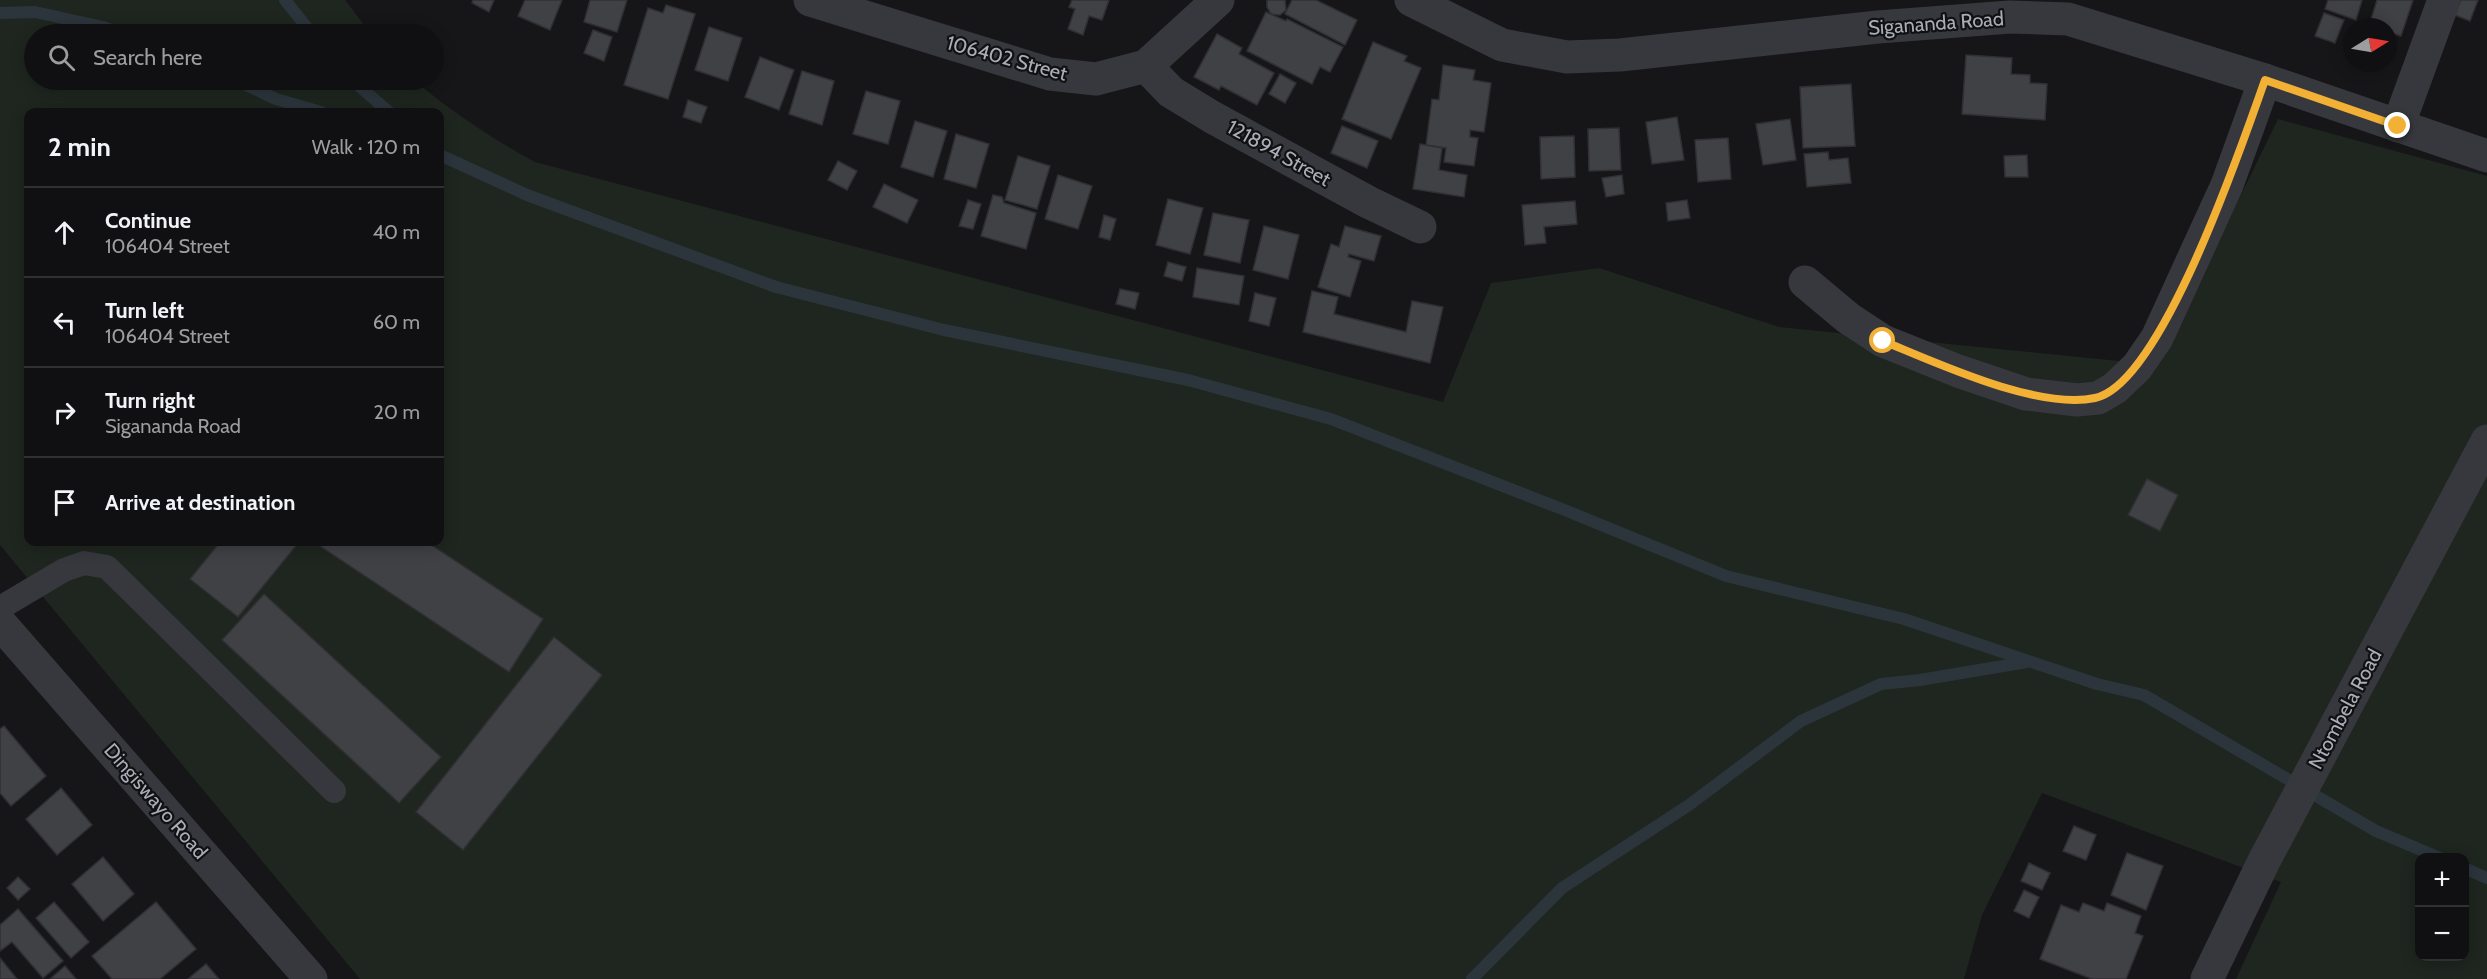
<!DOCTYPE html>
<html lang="en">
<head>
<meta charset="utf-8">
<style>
	body { margin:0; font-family:Cabin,sans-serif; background:#1e1e20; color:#f1f3f6 }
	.controls { position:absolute; right:18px; bottom:18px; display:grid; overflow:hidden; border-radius:12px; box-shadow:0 3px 15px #0003 }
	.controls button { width:54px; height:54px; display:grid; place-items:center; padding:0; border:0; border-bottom:2px solid #303032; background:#101012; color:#f1f3f6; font:30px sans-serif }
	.compass { position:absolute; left:2343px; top:18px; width:54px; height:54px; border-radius:50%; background:#101012; box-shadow:0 3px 15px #0003; rotate:79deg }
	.stop { position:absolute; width:18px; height:18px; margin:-14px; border:4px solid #f2b134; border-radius:50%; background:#fff }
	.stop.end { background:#f2b134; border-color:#fff; box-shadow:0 2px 6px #0008 }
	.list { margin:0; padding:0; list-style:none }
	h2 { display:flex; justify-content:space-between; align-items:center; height:78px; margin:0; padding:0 24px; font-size:26px }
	h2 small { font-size:20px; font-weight:400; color:#9c9d9f }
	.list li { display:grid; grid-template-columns:39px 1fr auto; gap:18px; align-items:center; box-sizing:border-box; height:90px; padding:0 24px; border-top:2px solid #303032 }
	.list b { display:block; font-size:22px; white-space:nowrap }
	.list p { margin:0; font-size:20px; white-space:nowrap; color:#9c9d9f }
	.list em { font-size:20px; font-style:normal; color:#9c9d9f }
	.icon { flex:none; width:33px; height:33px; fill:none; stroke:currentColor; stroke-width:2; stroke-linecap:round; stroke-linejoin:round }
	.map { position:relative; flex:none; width:2487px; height:979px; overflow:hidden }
	.search { position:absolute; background:#101012; box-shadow:0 3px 15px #0003; left:24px; top:24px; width:420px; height:66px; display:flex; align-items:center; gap:15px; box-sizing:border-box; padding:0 21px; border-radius:33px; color:#9c9d9f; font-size:22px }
	.panel { position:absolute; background:#101012; box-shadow:0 3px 15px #0003; left:24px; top:108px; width:420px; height:438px; border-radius:12px }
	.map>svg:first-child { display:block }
	.green { fill:#1e261f; fill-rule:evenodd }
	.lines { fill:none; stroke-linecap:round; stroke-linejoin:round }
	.stream { stroke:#2c353c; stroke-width:12 }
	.building { fill:#404145; stroke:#303034; stroke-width:1.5 }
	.service { stroke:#37383d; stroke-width:24 }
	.minor { stroke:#37383d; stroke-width:33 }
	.route { stroke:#f2b134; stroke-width:8 }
	.labels { text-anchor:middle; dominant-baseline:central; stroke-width:4.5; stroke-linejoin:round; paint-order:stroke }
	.street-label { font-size:20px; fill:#a8adb8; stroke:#111113 }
</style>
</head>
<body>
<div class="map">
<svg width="2487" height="979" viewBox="0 0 2487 979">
	<rect width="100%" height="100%" fill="#161618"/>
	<path class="green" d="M0 0H345L371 34H34V80H414C452 112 491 138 535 162L1443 402 1491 283 1599 268 1779 327 2158 365 2278 119 2487 176V979H2236L2281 882 2042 793 1982 915 1964 979H360L0 545ZM28 112H440V542H28ZM2420 858H2464V956H2420Z"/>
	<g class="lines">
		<g class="stream">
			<path d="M285 0 312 34"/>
			<path d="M0 13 35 12 103 27 122 34"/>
			<path d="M236 80 276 99 321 112"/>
			<path d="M352 80 389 112"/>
			<path d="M440 155 527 195 776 287 944 330 1188 380 1331 419 1562 509 1726 576 1904 619 2097 684 2144 695 2376 831 2440 858"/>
			<path d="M2464 868 2487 878"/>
			<path d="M1472 979 1562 888 1689 805 1801 721 1881 684 1920 680 2027 662"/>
		</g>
	</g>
	<g class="building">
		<path d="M473 0H494L489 12 472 3Z"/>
		<path d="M525 0H562L550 30 518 16Z"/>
		<path d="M590 0H627L617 32 584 22Z"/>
		<path d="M1072 0H1109L1102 20 1089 16 1083 35 1068 29 1075 9 1069 7Z"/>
		<path d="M1267 0H1285L1286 10 1280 15 1271 14 1267 7Z"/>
		<path d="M1292 0H1316L1357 20 1345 45 1285 14Z"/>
		<path d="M2328 0H2362L2356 20 2325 9Z"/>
		<path d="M2377 0H2413L2401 36 2388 32V27L2369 26Z"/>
		<path d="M2461 0H2478L2470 21 2455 15Z"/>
		<path d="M666 5 695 14 668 99 624 85 648 8 663 13Z"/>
		<path d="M1266 12 1286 21 1287 19 1343 47 1330 72 1320 67 1312 84 1247 51Z"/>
		<path d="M2324 13 2344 20 2335 43 2315 36Z"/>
		<path d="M709 27 742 38 728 81 695 70Z"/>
		<path d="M593 30 612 37 604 61 584 53Z"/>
		<path d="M1217 34 1242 48 1239 54 1274 73 1257 105 1221 86 1219 90 1194 77Z"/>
		<path d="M1373 42 1407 56 1404 61 1421 68 1391 139 1342 119Z"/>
		<path d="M1966 55 2012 58 2011 74 2030 75V83L2047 84 2045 120 1962 114Z"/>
		<path d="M760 57 794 70 779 110 745 97Z"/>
		<path d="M1443 65 1475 70 1473 80 1491 83 1484 132 1470 130V137L1478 138 1474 166 1444 162 1446 148 1426 145 1432 99 1439 100Z"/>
		<path d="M802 71 834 81 822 125 789 114Z"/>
		<path d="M1280 74 1296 83 1285 103 1269 94Z"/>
		<path d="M1851 84 1855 146 1803 148 1800 87Z"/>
		<path d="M866 91 900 101 888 144 853 134Z"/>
		<path d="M688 100 707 107 701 123 683 117Z"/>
		<path d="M1677 117 1684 160 1652 164 1646 122Z"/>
		<path d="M1790 119 1796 160 1763 165 1756 124Z"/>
		<path d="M915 121 947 131 933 177 901 167Z"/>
		<path d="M1342 126 1378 141 1367 168 1331 153Z"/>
		<path d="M1619 128 1621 170 1589 171 1588 129Z"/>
		<path d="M956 134 989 144 976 188 944 179Z"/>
		<path d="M1574 136 1575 177 1541 179 1540 137Z"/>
		<path d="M1728 138 1731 179 1698 182 1695 140Z"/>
		<path d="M1420 144 1442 148 1439 170 1467 175 1464 197 1413 189Z"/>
		<path d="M1828 152 1829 160 1848 158 1851 183 1807 187 1804 154Z"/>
		<path d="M2027 155 2028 177H2005L2004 156Z"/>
		<path d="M1018 156 1050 166 1037 209 1005 200Z"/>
		<path d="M838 161 857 171 847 190 828 180Z"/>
		<path d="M1058 175 1092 186 1078 229 1045 219Z"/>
		<path d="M1622 175 1624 194 1606 197 1602 178Z"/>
		<path d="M884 184 918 200 907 223 873 207Z"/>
		<path d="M993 195 1002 197 1004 203 1036 213 1026 249 981 236Z"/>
		<path d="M1168 199 1203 208 1190 254 1156 245Z"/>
		<path d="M968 200 981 204 973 229 959 226Z"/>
		<path d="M1687 200 1690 218 1668 221 1666 203Z"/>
		<path d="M1575 201 1577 224 1544 227 1546 243 1525 245 1522 205Z"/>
		<path d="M1213 213 1249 220 1240 263 1204 255Z"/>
		<path d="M1104 215 1116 219 1110 240 1099 237Z"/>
		<path d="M1264 226 1299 235 1288 279 1253 270Z"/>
		<path d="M1345 226 1381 236 1374 261 1349 254 1348 257 1361 261 1350 297 1318 287 1331 244 1339 247Z"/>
		<path d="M1168 262 1186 267 1182 281 1164 276Z"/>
		<path d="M1197 268 1244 276 1239 305 1193 297Z"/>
		<path d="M1120 289 1139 293 1135 309 1116 304Z"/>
		<path d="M1312 291 1338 297 1334 314 1406 332 1412 301 1443 307 1430 363 1303 332Z"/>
		<path d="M1255 293 1276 298 1269 326 1249 321Z"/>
		<path d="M2147 479 2178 495 2160 531 2128 515Z"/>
		<path d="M220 542H299L238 617 190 579Z"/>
		<path d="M314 542H427L543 619 509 672Z"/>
		<path d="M264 594 441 757 399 803 222 640Z"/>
		<path d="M554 637 602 675 463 850 416 812Z"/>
		<path d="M4 726 46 776 11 806 0 793V729Z"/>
		<path d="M61 788 92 825 57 855 26 819Z"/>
		<path d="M2074 826 2096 835 2086 860 2063 851Z"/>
		<path d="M2127 853 2163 866 2146 910 2111 895Z"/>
		<path d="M103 857 134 894 103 921 72 884Z"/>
		<path d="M2029 863 2050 873 2042 890 2021 881Z"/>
		<path d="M18 877 30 889 18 900 7 888Z"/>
		<path d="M2024 890 2039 897 2029 918 2014 911Z"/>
		<path d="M54 902 89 942 71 958 36 918Z"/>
		<path d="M156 902 196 949 160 979H112L92 956Z"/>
		<path d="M2083 903 2104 911 2107 903 2141 916 2135 933 2143 936 2126 979H2092L2040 959 2061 905 2079 912Z"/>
		<path d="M18 909 63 961 43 978 12 942 0 951V925Z"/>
		<path d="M0 958 17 979H0Z"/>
		<path d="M206 964 219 979H188Z"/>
		<path d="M65 966 76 979H50Z"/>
	</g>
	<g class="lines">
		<path class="service" d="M0 608 64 570 84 563 107 567 334 791"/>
		<g class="minor">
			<path d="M810 0 1050 74 1096 79 1146 66 1218 0"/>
			<path d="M1411 0 1502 45 1567 57 1620 55 1878 27 2010 17 2068 19 2265 80 2487 156"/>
			<path d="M1146 66 1171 92 1212 117 1368 202 1420 227"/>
			<path d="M2398 126 2444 0"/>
			<path d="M1805 282 1848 318 1883 341 1958 371 2026 394 2077 400 2098 398 2115 388 2137 367 2157 338 2227 185 2265 80"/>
			<path d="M0 623 311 979"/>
			<path d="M2207 979 2264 861 2487 441"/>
		</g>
	</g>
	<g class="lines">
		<path class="route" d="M1883 341C1937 363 2037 410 2095 398 2162 384 2242 144 2265 80L2398 126"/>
	</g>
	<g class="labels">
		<g class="street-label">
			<text transform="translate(1936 23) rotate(-4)">Sigananda Road</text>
			<text transform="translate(1007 58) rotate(15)">106402 Street</text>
			<text transform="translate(1279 153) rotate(29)">121894 Street</text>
			<text transform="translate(2345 709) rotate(-62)">Ntombela Road</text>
			<text transform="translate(156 801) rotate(49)">Dingiswayo Road</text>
		</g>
	</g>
</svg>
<div class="controls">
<button>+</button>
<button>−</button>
</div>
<svg class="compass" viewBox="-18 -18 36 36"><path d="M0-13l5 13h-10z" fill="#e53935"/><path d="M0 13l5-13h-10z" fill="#9c9d9f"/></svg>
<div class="stop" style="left:1883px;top:341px"></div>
<div class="stop end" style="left:2398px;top:126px"></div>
<div class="search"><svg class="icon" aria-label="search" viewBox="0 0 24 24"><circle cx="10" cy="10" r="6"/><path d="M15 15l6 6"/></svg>Search here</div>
<section class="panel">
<h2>2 min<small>Walk · 120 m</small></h2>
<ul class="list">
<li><svg class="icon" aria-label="ahead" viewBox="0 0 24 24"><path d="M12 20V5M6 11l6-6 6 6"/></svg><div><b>Continue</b><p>106404 Street</p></div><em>40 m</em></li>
<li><svg class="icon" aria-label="left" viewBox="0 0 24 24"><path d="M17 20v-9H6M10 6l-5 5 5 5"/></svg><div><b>Turn left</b><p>106404 Street</p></div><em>60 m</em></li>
<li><svg class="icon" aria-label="right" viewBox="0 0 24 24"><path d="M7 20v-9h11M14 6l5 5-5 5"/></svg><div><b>Turn right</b><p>Sigananda Road</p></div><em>20 m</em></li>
<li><svg class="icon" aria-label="arrive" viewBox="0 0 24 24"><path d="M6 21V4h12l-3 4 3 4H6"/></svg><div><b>Arrive at destination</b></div></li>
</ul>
</section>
</div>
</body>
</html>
